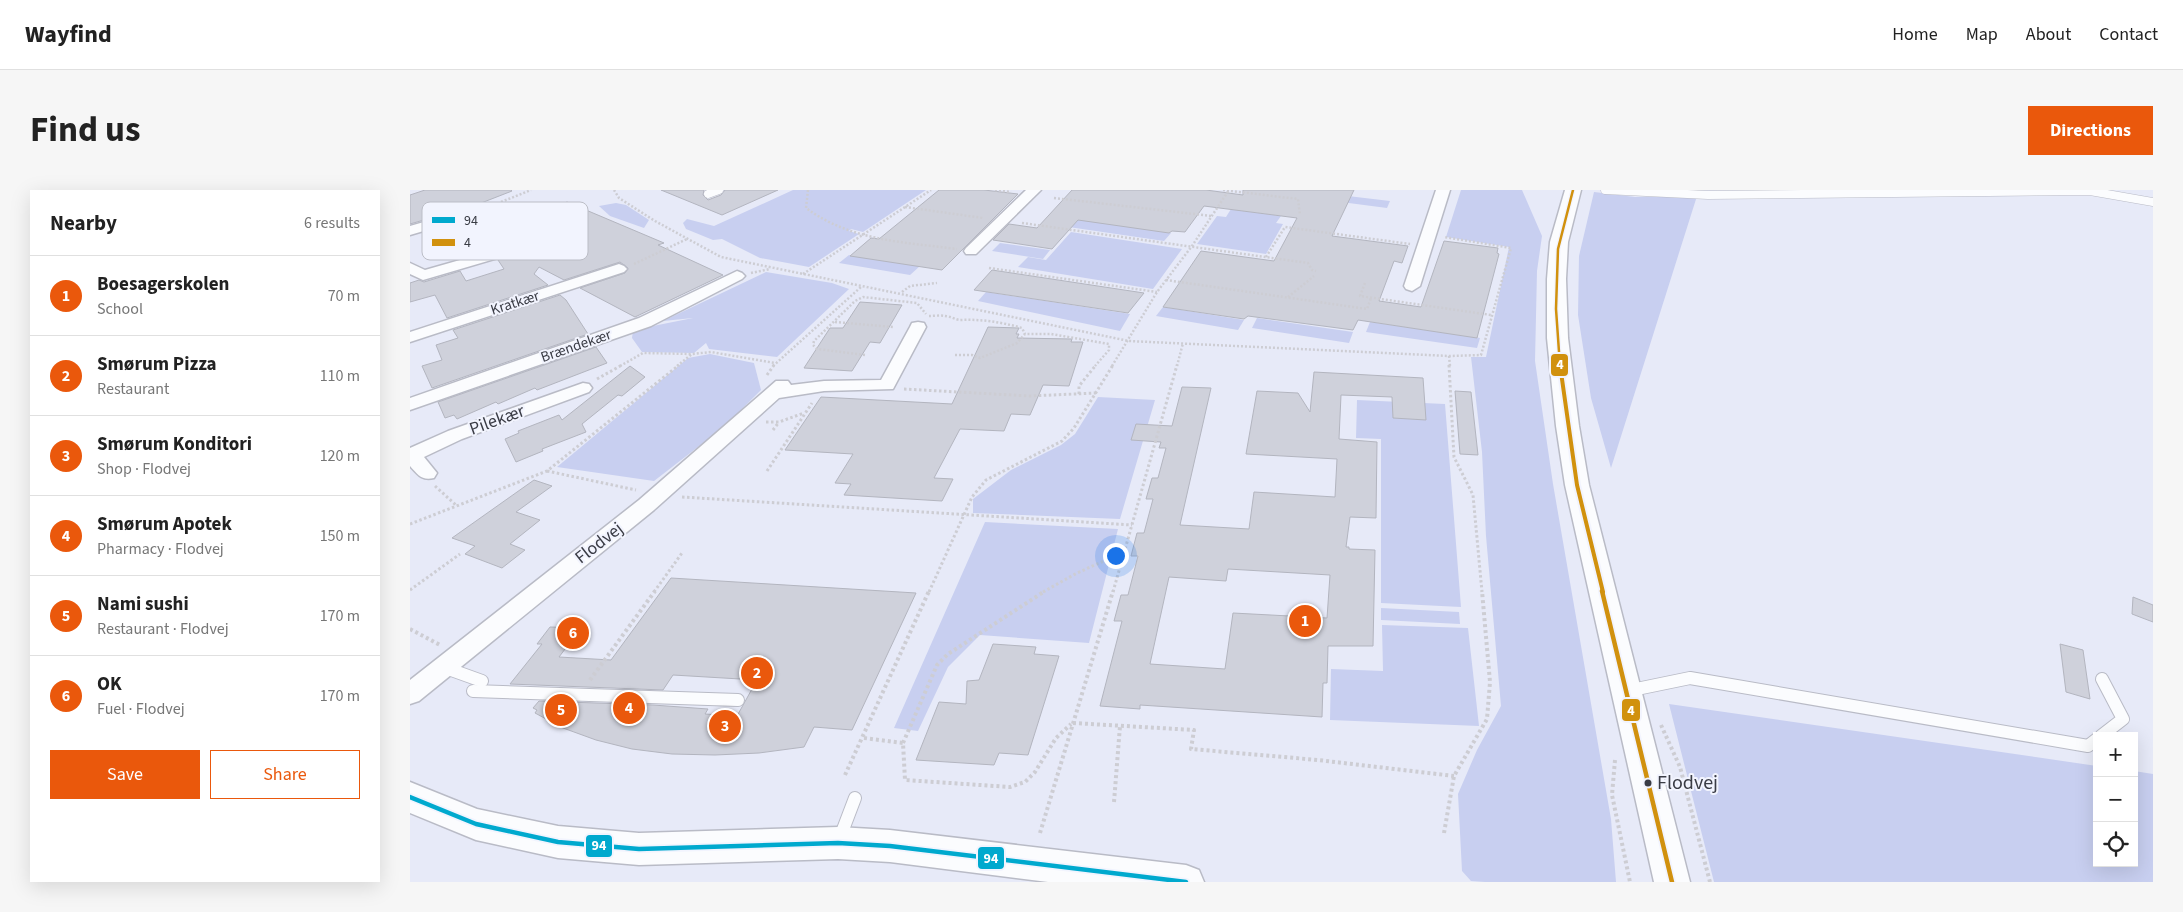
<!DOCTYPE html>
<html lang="en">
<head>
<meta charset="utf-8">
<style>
	body { margin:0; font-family:"Source Sans 3",sans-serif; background:#f6f6f6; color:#222 }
	.controls { position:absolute; right:15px; bottom:15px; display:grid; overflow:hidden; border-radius:0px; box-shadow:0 5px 20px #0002 }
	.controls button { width:45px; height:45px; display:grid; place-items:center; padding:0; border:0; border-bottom:1px solid #e0e0e0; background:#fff; color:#222; font:25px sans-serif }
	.you { position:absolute; left:705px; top:365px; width:18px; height:18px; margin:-12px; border:4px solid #fff; border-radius:50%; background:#1a73e8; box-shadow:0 0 0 8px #1a73e833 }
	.badge { display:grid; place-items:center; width:32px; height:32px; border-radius:50%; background:#ea580c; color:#fff; font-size:16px; font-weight:700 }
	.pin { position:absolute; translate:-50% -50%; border:2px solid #fff; box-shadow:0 1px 5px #0006 }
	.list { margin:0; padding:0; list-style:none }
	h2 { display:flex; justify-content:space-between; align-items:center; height:65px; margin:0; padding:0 20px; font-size:21px }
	h2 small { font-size:16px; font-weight:400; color:#767676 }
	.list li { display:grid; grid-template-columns:32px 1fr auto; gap:15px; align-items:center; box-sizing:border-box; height:80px; padding:0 20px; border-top:1px solid #e0e0e0 }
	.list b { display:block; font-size:19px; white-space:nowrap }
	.list p { margin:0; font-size:16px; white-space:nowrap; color:#767676 }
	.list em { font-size:16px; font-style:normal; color:#767676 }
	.actions { display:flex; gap:10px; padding:15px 20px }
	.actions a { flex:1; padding:11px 0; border:1px solid #ea580c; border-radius:0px; text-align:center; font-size:18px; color:#ea580c }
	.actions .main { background:#ea580c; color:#fff }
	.icon { flex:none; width:28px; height:28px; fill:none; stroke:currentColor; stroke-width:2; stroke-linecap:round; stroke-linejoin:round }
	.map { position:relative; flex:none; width:1743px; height:692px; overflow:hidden; border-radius:0px }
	header { display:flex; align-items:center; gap:30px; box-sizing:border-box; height:70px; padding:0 25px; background:#fff; border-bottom:1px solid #e0e0e0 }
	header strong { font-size:24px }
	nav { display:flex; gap:28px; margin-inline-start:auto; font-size:18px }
	.intro { display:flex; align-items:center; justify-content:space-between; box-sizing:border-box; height:120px; padding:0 30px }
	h1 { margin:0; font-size:35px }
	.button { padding:12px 22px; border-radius:0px; background:#ea580c; color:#fff; font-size:18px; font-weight:700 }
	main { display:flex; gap:30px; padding:0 30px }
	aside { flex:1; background:#fff; border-radius:0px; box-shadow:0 5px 20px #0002 }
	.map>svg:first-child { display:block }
	.green { fill:#c8cff0 }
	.building { fill:#cfd1db; stroke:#b3b5bf; fill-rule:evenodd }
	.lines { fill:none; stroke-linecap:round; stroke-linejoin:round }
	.service-far1-casing { stroke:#b9bbc6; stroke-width:9 }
	.service-casing { stroke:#b9bbc6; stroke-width:14 }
	.minor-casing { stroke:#b9bbc6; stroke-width:3 }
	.tertiary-casing { stroke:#b9bbc6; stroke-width:3 }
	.path-far2 { stroke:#cdcdd3; stroke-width:2.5; stroke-dasharray:2 2; stroke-linecap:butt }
	.path-far1 { stroke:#cdcdd3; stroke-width:3; stroke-dasharray:2.5 2.5; stroke-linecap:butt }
	.path { stroke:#cdcdd3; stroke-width:4; stroke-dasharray:3 3; stroke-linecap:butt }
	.service-far1 { stroke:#fbfcfe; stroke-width:8 }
	.service { stroke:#fbfcfe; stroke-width:12 }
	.minor { fill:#fbfcfe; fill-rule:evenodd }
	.tertiary { fill:#fbfcfe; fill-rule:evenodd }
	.bus-1-casing { stroke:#f2f4fe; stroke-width:8 }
	.bus-2-far2-casing { stroke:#f2f4fe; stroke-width:5 }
	.bus-2-far1-casing { stroke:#f2f4fe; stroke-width:8 }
	.bus-2-casing { stroke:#f2f4fe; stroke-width:8 }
	.bus-1 { stroke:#00a9ce; stroke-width:4.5 }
	.bus-2-far2 { stroke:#d1910e; stroke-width:2.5 }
	.bus-2-far1 { stroke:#d1910e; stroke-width:4 }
	.bus-2 { stroke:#d1910e; stroke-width:4.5 }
	.bus-dot { fill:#3a3c45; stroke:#f2f4fe; stroke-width:2 }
	.labels { text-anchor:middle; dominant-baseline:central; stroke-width:4; stroke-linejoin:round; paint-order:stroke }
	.far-street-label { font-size:15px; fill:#3a3c45; stroke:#f2f4fe }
	.street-label { font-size:18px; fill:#3a3c45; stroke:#f2f4fe }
	.near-bus-label { font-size:20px; fill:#3a3c45; stroke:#f2f4fe; text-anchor:start }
	.key { fill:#f2f4fe; stroke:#bbbdc6; stroke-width:1 }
	.key-label { font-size:14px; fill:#3a3c45 }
	.line-badge { stroke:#f2f4fe; stroke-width:2 }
	.badge-label { font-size:14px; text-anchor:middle; font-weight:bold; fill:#fff }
</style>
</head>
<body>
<header>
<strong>Wayfind</strong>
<nav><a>Home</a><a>Map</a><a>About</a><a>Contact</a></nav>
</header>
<div class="intro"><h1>Find us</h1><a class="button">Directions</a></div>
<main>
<aside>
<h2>Nearby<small>6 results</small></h2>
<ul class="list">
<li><span class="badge">1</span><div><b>Boesagerskolen</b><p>School</p></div><em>70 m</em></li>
<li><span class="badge">2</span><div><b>Smørum Pizza</b><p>Restaurant</p></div><em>110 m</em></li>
<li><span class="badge">3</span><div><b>Smørum Konditori</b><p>Shop · Flodvej</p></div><em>120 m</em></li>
<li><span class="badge">4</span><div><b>Smørum Apotek</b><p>Pharmacy · Flodvej</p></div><em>150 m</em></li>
<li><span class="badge">5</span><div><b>Nami sushi</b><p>Restaurant · Flodvej</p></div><em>170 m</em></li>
<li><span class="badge">6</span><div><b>OK</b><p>Fuel · Flodvej</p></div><em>170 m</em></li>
</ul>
<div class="actions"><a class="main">Save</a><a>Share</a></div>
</aside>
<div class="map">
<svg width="1743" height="692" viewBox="0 0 1743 692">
	<rect width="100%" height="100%" fill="#e7eaf8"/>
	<g class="green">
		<path d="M383 0H516L453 42 441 39 439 41 449 44 399 77 350 68 312 49 303 50 276 39 273 33 277 29 304 36Z"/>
		<path d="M838 0H887L980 11 977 18Z"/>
		<path d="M1051 0H1112L1132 46 1127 81 1125 171 1143 294 1201 629 1206 692H1075L1061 691 1052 681 1048 604 1067 560 1091 516 1076 346 1072 262 1061 167H1076L1099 57 1036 47Z"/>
		<path d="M1184 2 1225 7 1287 6 1201 278 1181 208 1168 125 1169 66Z"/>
		<path d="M206 13 216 15 239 30 234 38 200 26 189 16Z"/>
		<path d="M821 19 871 26 866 33 873 34 856 64 787 54 807 26 816 27Z"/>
		<path d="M652 27 761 43 754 51 645 35Z"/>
		<path d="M661 42 772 59 743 99 608 77 618 67 636 70Z"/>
		<path d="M590 53 640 60 633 69 582 61Z"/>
		<path d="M439 65 510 76 500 85 429 73Z"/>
		<path d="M356 82 422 93 439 99 367 167 299 159 296 153 284 163 232 162 222 148 223 140 283 128 253 131Z"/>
		<path d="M576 102 720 124 710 141 568 111Z"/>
		<path d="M753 117 834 130 828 140 746 126Z"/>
		<path d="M847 128 943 142 939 153 842 138Z"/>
		<path d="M960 132 1070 148 1067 158 956 142Z"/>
		<path d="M300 164 344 173 351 200 315 236 244 291 147 277 278 168Z"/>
		<path d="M688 207 745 210 710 329 563 323V309L601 280 651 255 665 244Z"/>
		<path d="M947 210 1035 214 1051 417 971 413V249L946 248Z"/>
		<path d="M575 332 708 339 679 453 570 445 538 477 508 541 484 538Z"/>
		<path d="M971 418 1049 422 1050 434 971 430Z"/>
		<path d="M972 435 1058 438 1069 536 920 530 921 479 973 481Z"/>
		<path d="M1259 514 1687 576V673H1724V581L1743 584V692H1304Z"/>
	</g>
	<g class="building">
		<path d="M15 0H101L102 1 66 15 0 34V5Z"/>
		<path d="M251 0H294L293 5 298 10 311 5 315 0H368L312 25Z"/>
		<path d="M529 0H574L608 4 532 80 440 66 461 48 469 49Z"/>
		<path d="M662 0H796L833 5V0H944L922 46 998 56 992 73 984 71 969 111 1011 117 1034 51 1088 58 1087 63 1089 64 1067 148 948 130 943 140 838 126 834 129 753 117 791 61 864 71 887 28 794 16 775 42 762 41 759 43 668 30 642 59 583 50 599 34 627 38Z"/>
		<path d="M157 12 254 53 248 55 313 85 225 127 170 98 215 83 218 78 210 72 154 90 129 77 124 84 138 95 37 128 25 105 0 112V93L9 90 14 92 50 81 56 91 94 79 88 70 147 53 150 47 146 43 140 42 81 59 76 52 37 68 19 58 104 31 106 33Z"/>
		<path d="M582 80 734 103 718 123 564 100Z"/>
		<path d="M150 105 156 110 178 144 22 198 12 176 32 170 26 155 48 148 43 140Z"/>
		<path d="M450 112 492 115 470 153 460 152 442 181 394 178 420 138H433Z"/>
		<path d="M578 137 609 138 606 144H609L607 148 662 149 661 152H673L659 196 633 195 620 225 601 224 594 241 550 239 524 288 543 289 532 311 434 305 441 294 425 293 443 264 375 260 411 207 542 214Z"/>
		<path d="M186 157 197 173 127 200 125 198 88 214 86 212 47 229 44 225 35 228 28 212Z"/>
		<path d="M220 176 235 187 212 206 208 205 172 234 176 242 132 259 133 261 106 272 95 249 109 243 108 241 149 225 152 230Z"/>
		<path d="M904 182 1013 188 1016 230 983 228 982 207 931 205 929 249 967 252 966 328 940 327 936 357H939V359L965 360 963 456H918L917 493H913L912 527 730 515V519L690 516 712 431H704L711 405H718L728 366H721L727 343H734L743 309H736L742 288H748L756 258H749L751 252 721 250 726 234 762 236 772 197 801 198 770 335 839 339 844 302 925 307 927 269 836 264 847 201 888 203 900 222ZM818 379 920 385 917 428 823 423 815 479 740 474 759 387 816 391Z"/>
		<path d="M1045 201 1061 202 1068 265 1050 264Z"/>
		<path d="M124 290 142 296 106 322 130 330 100 354 115 360 92 378 55 364 65 356 42 348Z"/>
		<path d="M261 388 506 403 442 540 404 537 394 557 349 563 305 565 262 564 222 559 186 550 153 538 125 523 127 520 123 518 129 511 243 515 298 519 295 524 327 526 347 490 263 485 253 500 100 494 132 454H127L140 437 171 438 149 467 201 470Z"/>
		<path d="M1723 407 1743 415V432L1722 424Z"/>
		<path d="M583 454 626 457 624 464 649 466 618 565 589 563 584 575 506 570 529 512 556 514 557 491 569 490Z"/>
		<path d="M1650 454 1673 460 1680 509 1656 502Z"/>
	</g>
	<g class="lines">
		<g class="service-far1-casing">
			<g id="service-far1">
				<path d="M1195 0 1298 5 1680 1 1743 12"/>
				<path d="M298 4 309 0"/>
			</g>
		</g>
		<g class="service-casing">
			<g id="service">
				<path d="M33 477 72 491"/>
				<path d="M63 501 328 510"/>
				<path d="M1217 501 1280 488 1678 556 1687 549"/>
				<path d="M1691 546 1713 529 1692 489"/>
				<path d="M429 650 445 608"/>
			</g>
		</g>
		<g class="minor-casing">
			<g id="minor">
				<path d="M616 0H631L566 64H556L554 61 556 58Z"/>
				<path d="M1026 0H1040L1010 96 1002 101 996 99 994 96Z"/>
				<path d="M76 14 81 15 83 18 81 21 0 45V36Z"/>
				<path d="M141 44 146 45 148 48 146 51 13 90 0 84V73L15 80Z"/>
				<path d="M209 74 214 76 217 79 214 82 0 152V142Z"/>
				<path d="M327 81 332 83 335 86 332 89 241 136 0 220V208L229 128Z"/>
				<path d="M508 132 514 133 516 137 483 199 414 201 369 208 244 320 9 511 0 514V490L229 310 366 191H378L381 195 414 191 471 190 500 137 502 133Z"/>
				<path d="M173 193 179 194 182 198 179 202 52 249 14 267 27 283 24 288C12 291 8 285 0 276V258L38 241Z"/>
			</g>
		</g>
		<g class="tertiary-casing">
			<g id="tertiary">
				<path d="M1155 0H1171L1158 52 1156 89 1158 148 1169 236 1179 295 1280 692H1244L1155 295 1146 236 1137 148V89L1140 52Z"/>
				<path d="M0 592 67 619 148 636 229 643 428 637 480 640 776 675 789 680 794 692H638L480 672 428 669 229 675 148 668 66 650 0 623Z"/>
			</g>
		</g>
		<g class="path-far2">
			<path d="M204 0 209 8 245 31 311 67 719 151 1039 166 1071 165 1101 58 1034 47"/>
			<path d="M398 0 396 18C441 51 494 52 547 59"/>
			<path d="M585 0 601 2"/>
			<path d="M813 0 888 9 890 25"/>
			<path d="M644 8 802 26"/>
			<path d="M91 12 121 0"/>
			<path d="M495 17 573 28"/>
			<path d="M612 33 898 73 902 80 906 81"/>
			<path d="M856 67 875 37 1000 54"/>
			<path d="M224 74 277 49"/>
			<path d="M579 78 747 102"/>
			<path d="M341 83 360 79"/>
			<path d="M393 84 521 0"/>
			<path d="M756 90 957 119 961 108"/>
			<path d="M955 93 950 106 1081 125"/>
			<path d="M492 102 500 96 527 93"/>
			<path d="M878 107 904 86"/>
			<path d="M519 126C524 126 530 125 535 126 540 126 546 130 550 130 571 129 591 132 612 138L615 144"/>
			<path d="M425 132 483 137"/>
			<path d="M455 165 407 159 403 155 404 151 445 111 453 107 507 113 516 124"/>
			<path d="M545 165H562L570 168 607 153 615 144H641L699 154V160L685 176"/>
			<path d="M1039 166 1040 176"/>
			<path d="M210 176 233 163 281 164"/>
			<path d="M267 176 282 164 301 162 365 173"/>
			<path d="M363 176 451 97"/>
			<path d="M702 176 747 102 782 56 819 0"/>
			<path d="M767 176 773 153"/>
		</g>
		<g class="path-far1">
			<path d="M1039 175 1044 267 1063 305 1072 402"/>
			<path d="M357 185 364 175"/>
			<path d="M187 189 212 175"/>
			<path d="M494 199 620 206 686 203"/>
			<path d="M669 204V196L686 175"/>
			<path d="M356 232H369L394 223"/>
			<path d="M363 240 369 232"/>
			<path d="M137 281 226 300"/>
			<path d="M357 281 402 213"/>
			<path d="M25 296 47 316"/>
			<path d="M272 307 722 335"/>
			<path d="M0 334 137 281 269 175"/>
			<path d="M0 400 50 364"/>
			<path d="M244 402 272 363"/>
			<path d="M519 402 562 307 576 290 652 251 664 238 703 175"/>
			<path d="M633 402 667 383 714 362"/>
			<path d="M703 402 767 175"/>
		</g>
		<g class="path">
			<path d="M0 439 30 455"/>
			<path d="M180 490 245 401"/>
			<path d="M663 533 784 540 781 559 908 570 1044 586"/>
			<path d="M1251 535 1270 577 1300 692"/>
			<path d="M454 548 493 553 495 590 600 597 615 592 625 582 646 548 661 534"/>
			<path d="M493 553 527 475 538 464 635 401"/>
			<path d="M1205 570 1202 605 1220 692"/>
			<path d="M435 585 519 401"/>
			<path d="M704 612 710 536"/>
			<path d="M630 643 703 401"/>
			<path d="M1034 643 1044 586 1077 529 1080 492 1072 401"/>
		</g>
		<use href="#service-far1" class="service-far1"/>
		<use href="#service" class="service"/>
		<use href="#minor" class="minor"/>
		<use href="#tertiary" class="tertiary"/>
		<g class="bus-1-casing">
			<path id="bus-1" d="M0 607 66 634 148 652 229 659 428 653 480 656 776 692"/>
		</g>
		<g class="bus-2-far2-casing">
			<path id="bus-2-far2" d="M1150 176 1146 119 1148 59 1163 0"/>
		</g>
		<g class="bus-2-far1-casing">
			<path id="bus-2-far1" d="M1150 175 1167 295 1193 402"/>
		</g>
		<g class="bus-2-casing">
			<path id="bus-2" d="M1192 401 1262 692"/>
		</g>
		<use href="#bus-1" class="bus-1"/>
		<use href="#bus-2-far2" class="bus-2-far2"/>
		<use href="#bus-2-far1" class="bus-2-far1"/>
		<use href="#bus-2" class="bus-2"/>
	</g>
	<circle class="bus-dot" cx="1238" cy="593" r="4.5"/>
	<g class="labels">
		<g class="far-street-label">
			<text transform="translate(105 113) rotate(-18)">Kratkær</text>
			<text transform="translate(166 156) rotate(-19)">Brændekær</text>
		</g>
		<g class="street-label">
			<text transform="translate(87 230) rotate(-20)">Pilekær</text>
			<text transform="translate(189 353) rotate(-38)">Flodvej</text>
		</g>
		<g class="near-bus-label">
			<text x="1247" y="593">Flodvej</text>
		</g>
	</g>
	<rect x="12" y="12" width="166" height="58" rx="8" class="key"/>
	<rect x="22" y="27" width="23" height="6" fill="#00a9ce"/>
	<rect x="22" y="49" width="23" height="7" fill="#d1910e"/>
	<g class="key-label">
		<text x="54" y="35">94</text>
		<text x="54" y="57">4</text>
	</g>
	<g class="line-badge">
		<rect x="1140" y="163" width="19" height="24" rx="5" fill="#d1910e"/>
		<rect x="1211" y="508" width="20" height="24" rx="5" fill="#d1910e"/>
		<rect x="175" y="644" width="28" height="24" rx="5" fill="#00a9ce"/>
		<rect x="567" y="656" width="28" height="24" rx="5" fill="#00a9ce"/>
	</g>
	<g class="badge-label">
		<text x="1150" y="179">4</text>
		<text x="1221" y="525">4</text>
		<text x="189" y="660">94</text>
		<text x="581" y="673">94</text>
	</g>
</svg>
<div class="controls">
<button>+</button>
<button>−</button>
<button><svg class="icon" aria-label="locate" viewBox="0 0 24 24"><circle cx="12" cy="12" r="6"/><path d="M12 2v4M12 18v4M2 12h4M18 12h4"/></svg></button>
</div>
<div class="you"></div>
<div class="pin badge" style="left:895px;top:431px">1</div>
<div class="pin badge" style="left:347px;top:483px">2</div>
<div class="pin badge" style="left:315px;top:536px">3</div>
<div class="pin badge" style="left:219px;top:518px">4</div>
<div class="pin badge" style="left:151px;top:520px">5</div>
<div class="pin badge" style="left:163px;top:443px">6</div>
</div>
</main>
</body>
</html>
